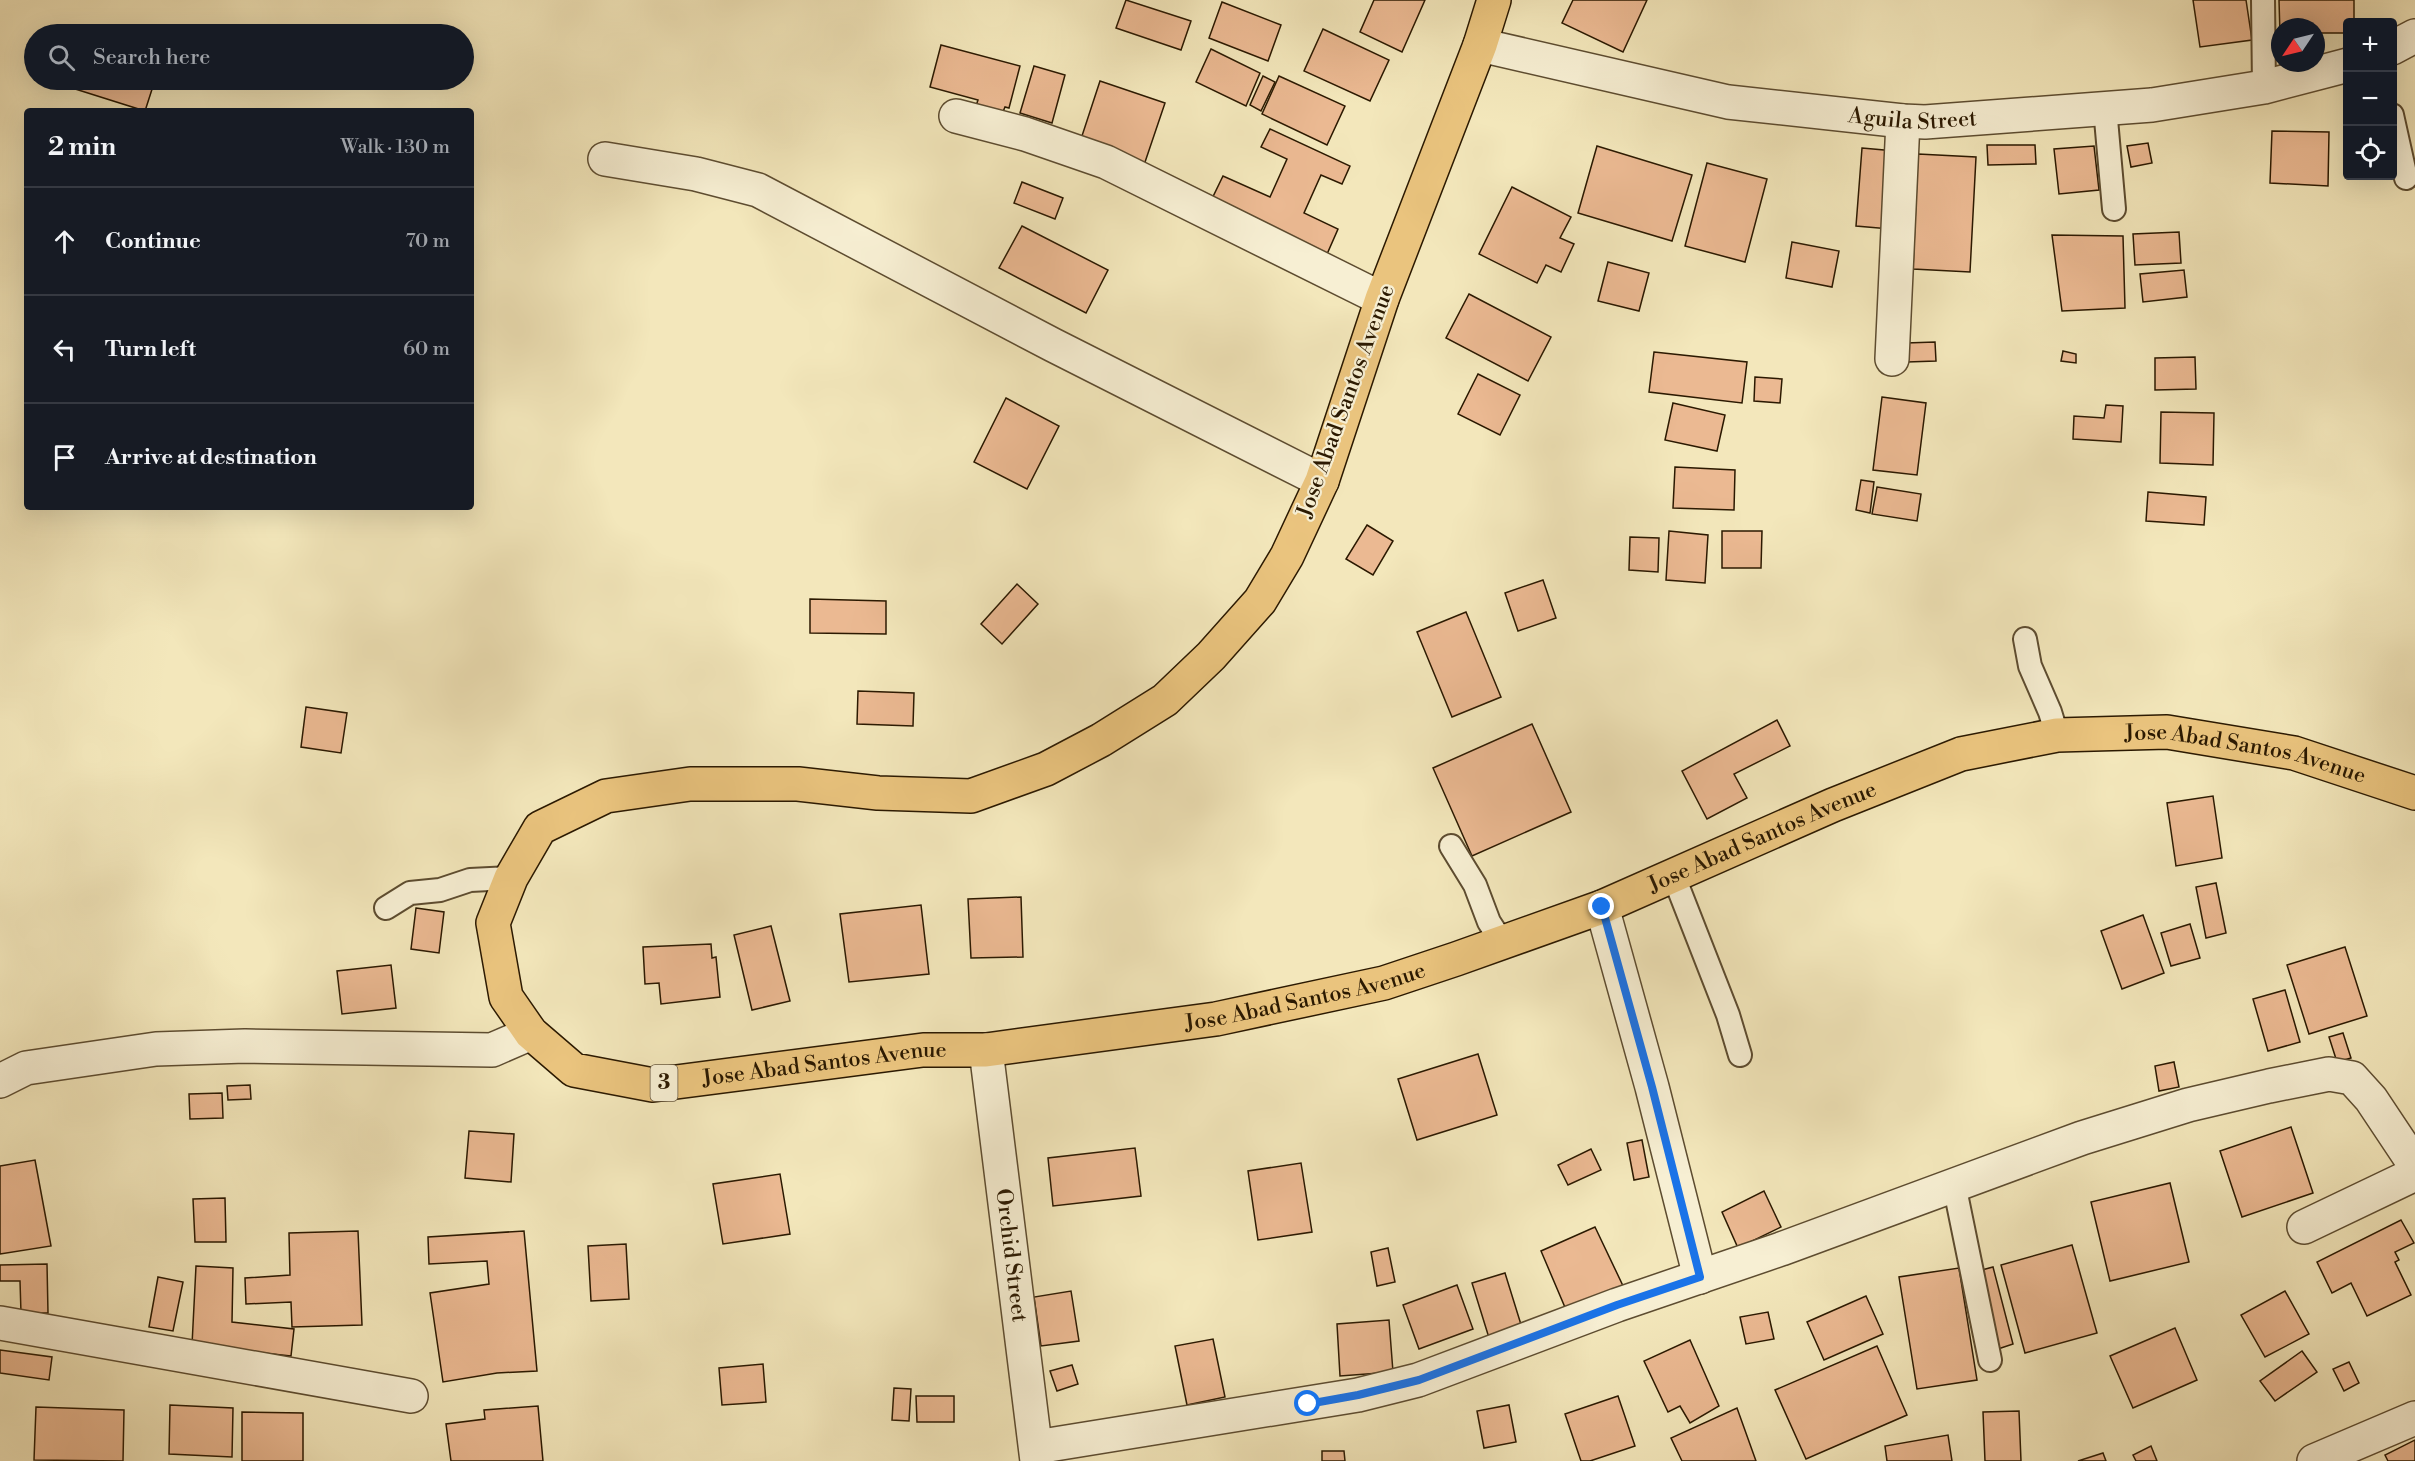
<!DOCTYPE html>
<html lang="en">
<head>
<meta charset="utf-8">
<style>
	body { margin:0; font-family:"Libre Bodoni",serif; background:#242831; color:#f1f3f6 }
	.controls { position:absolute; right:18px; top:18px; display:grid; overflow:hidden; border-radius:6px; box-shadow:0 6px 24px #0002 }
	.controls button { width:54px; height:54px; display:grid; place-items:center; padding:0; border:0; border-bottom:2px solid #363941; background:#171b24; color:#f1f3f6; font:30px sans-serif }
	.compass { position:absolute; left:2271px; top:18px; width:54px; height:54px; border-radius:50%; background:#171b24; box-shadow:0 6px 24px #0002; rotate:235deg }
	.stop { position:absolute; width:18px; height:18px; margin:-14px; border:4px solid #1a73e8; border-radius:50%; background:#fff }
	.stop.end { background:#1a73e8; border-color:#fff; box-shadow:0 2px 6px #0008 }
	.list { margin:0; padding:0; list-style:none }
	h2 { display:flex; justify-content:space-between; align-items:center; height:78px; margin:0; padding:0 24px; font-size:26px }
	h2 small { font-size:20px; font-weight:400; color:#9ea1a6 }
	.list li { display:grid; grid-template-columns:39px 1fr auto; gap:18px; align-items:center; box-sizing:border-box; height:108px; padding:0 24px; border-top:2px solid #363941 }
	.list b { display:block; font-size:22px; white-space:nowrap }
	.list em { font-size:20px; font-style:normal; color:#9ea1a6 }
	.icon { flex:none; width:33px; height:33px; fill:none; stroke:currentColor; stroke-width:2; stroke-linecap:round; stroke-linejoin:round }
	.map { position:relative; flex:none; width:2415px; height:1461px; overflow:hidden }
	.search { position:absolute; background:#171b24; box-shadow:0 6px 24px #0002; left:24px; top:24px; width:450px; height:66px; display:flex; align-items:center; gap:15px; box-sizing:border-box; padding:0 21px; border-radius:33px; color:#9ea1a6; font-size:22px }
	.panel { position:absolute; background:#171b24; box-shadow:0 6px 24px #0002; left:24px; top:108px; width:450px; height:402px; border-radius:6px }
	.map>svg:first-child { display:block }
	.building { fill:#ebb992; stroke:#2b1901; stroke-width:1.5 }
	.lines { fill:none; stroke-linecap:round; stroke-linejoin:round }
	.lane-casing { stroke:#5d4c30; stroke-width:26 }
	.street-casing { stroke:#5d4c30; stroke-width:36 }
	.highway-casing { stroke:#2b1901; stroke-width:36 }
	.lane { stroke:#f7efd3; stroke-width:22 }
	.street { stroke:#f7efd3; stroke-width:33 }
	.highway { stroke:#eac47e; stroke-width:33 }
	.route { stroke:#1a73e8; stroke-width:8 }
	.labels { text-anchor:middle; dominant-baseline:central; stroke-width:4.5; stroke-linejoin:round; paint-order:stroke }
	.shield { fill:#f7efd3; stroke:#685940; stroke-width:1.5 }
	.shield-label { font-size:21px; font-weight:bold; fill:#2b1901 }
	.street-label { font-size:22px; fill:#2b1901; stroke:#f7efd3 }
</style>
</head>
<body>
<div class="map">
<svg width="2415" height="1461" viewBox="0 0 2415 1461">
	<rect width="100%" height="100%" fill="#f3e7bb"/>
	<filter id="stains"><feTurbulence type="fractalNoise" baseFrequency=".00333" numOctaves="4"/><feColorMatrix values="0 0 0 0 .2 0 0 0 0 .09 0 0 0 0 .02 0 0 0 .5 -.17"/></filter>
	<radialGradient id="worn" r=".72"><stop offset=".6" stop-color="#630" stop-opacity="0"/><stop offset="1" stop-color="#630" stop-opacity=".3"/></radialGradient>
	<g class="building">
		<path d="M1126 0 1191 21 1181 50 1116 28Z"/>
		<path d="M1374 0H1425L1402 52 1360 32Z"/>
		<path d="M1573 0H1647L1623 52 1562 23Z"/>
		<path d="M2193 0H2246L2252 40 2200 47Z"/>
		<path d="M2279 0H2354V22H2348V33H2316V27H2280V34Z"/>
		<path d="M1222 2 1281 25 1268 61 1209 38Z"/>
		<path d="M92 25 121 34H89Z"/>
		<path d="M1323 29 1389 60 1370 101 1304 71Z"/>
		<path d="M941 45 1020 66 1009 108 1005 107 998 124 973 114 978 100 930 87Z"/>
		<path d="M1211 49 1260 73 1246 106 1196 82Z"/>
		<path d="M1034 66 1065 75 1052 123 1020 113Z"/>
		<path d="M1263 76 1275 82 1261 111 1250 105Z"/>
		<path d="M1279 76 1345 106 1327 145 1262 114Z"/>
		<path d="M75 80H155L145 111 72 88Z"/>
		<path d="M1100 81 1165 103 1143 168 1079 145Z"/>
		<path d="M1270 129 1350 166 1342 184 1321 175 1304 213 1338 229 1324 261 1208 207 1223 176 1270 197 1287 159 1261 147Z"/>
		<path d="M2272 131 2329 132 2328 186 2270 183Z"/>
		<path d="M2148 143 2152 163 2131 167 2127 146Z"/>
		<path d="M1987 145H2035L2036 164 1988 165Z"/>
		<path d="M1597 146 1692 175 1672 241 1578 213Z"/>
		<path d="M2094 146 2099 190 2059 194 2054 149Z"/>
		<path d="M1862 148 1895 151 1890 229 1856 226Z"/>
		<path d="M1918 154 1976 157 1970 272 1913 269Z"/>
		<path d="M1707 163 1767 179 1745 262 1685 246Z"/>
		<path d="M1022 182 1063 198 1055 219 1014 203Z"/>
		<path d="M1512 187 1571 217 1560 238 1574 244 1561 272 1546 265 1537 283 1479 254Z"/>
		<path d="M1022 226 1108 270 1086 313 999 268Z"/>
		<path d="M2179 232 2181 263 2135 265 2133 234Z"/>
		<path d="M2052 235 2123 236 2125 308 2062 311Z"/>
		<path d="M1792 242 1839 251 1832 287 1786 278Z"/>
		<path d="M1608 262 1649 273 1639 311 1598 301Z"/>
		<path d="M2184 270 2187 297 2143 302 2140 274Z"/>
		<path d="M1469 294 1551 337 1528 381 1446 338Z"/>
		<path d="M1935 342 1936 361 1907 362 1906 343Z"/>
		<path d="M2063 351 2076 354V363L2061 361Z"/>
		<path d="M1654 352 1747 362 1742 403 1649 392Z"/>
		<path d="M2195 357 2196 389 2155 390V358Z"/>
		<path d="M1478 374 1520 395 1500 435 1458 414Z"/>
		<path d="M1755 377 1782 379 1780 403 1754 401Z"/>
		<path d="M1882 397 1926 403 1917 475 1873 470Z"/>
		<path d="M1006 398 1059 426 1027 489 974 462Z"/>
		<path d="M1673 403 1725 415 1717 451 1665 440Z"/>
		<path d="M2106 405 2123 406 2121 442 2073 439 2074 416 2104 418Z"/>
		<path d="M2161 412 2214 413 2213 465 2160 463Z"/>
		<path d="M1675 467 1735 470 1734 510 1673 508Z"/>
		<path d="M1861 480 1874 482 1870 513 1856 510Z"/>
		<path d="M1877 487 1921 494 1917 521 1872 514Z"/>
		<path d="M2148 492 2206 497 2204 525 2146 521Z"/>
		<path d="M1367 525 1393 541 1373 575 1346 559Z"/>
		<path d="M1669 531 1708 535 1705 583 1666 580Z"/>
		<path d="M1722 531H1762L1761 568H1722Z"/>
		<path d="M1630 537 1659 538 1658 572 1629 570Z"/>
		<path d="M1543 580 1556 618 1518 631 1505 593Z"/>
		<path d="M1017 584 1038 604 1002 644 981 624Z"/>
		<path d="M810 599 886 601V634L810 633Z"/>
		<path d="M1466 612 1501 697 1452 717 1417 632Z"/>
		<path d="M858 691 914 693 913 726 857 724Z"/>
		<path d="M306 707 347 713 341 753 301 747Z"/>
		<path d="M1777 720 1790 746 1734 774 1747 798 1707 819 1682 771Z"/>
		<path d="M1532 724 1571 812 1472 856 1433 768Z"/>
		<path d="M2213 796 2222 858 2176 866 2167 803Z"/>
		<path d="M2216 883 2226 933 2206 938 2196 887Z"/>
		<path d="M1021 897 1023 957 971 958 968 899Z"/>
		<path d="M921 905 929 974 849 982 840 914Z"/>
		<path d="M416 908 444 912 439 953 411 949Z"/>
		<path d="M2143 915 2164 973 2122 989 2101 931Z"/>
		<path d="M2190 924 2200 958 2171 966 2161 933Z"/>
		<path d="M771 926 790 1001 752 1010 734 935Z"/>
		<path d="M711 944 712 958 716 957 720 997 661 1004 659 983 645 984 643 947Z"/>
		<path d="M2345 947 2367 1016 2309 1034 2287 965Z"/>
		<path d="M391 965 396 1008 342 1014 337 971Z"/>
		<path d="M2285 990 2300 1042 2268 1051 2253 999Z"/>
		<path d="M2343 1033 2351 1058 2337 1062 2329 1037Z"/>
		<path d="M1478 1054 1497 1115 1417 1140 1398 1079Z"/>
		<path d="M2174 1062 2179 1087 2159 1091 2155 1066Z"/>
		<path d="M250 1085 251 1099 228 1100 227 1086Z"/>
		<path d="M222 1093 223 1118 190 1119 189 1094Z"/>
		<path d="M2291 1127 2313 1193 2242 1217 2220 1151Z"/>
		<path d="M469 1131 514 1134 511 1182 465 1178Z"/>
		<path d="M1642 1140 1649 1177 1634 1180 1627 1143Z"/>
		<path d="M1135 1148 1141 1196 1053 1206 1048 1158Z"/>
		<path d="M1591 1149 1601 1170 1568 1185 1558 1165Z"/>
		<path d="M35 1160 51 1246 0 1254V1166Z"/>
		<path d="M1301 1163 1312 1232 1258 1240 1248 1171Z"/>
		<path d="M780 1174 790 1234 723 1244 713 1184Z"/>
		<path d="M2170 1183 2189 1262 2110 1281 2091 1202Z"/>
		<path d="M1764 1191 1781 1227 1738 1248 1722 1212Z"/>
		<path d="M225 1198 226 1242H195L193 1199Z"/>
		<path d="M2401 1220 2414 1243 2395 1252 2399 1260 2395 1262 2411 1295 2367 1316 2351 1283 2332 1293 2317 1262Z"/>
		<path d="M1595 1227 1625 1290 1567 1312 1541 1251Z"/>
		<path d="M358 1231 362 1325 292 1327 291 1302 246 1304 245 1278 290 1275 289 1233Z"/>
		<path d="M524 1231 537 1371 497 1373 443 1382 430 1293 489 1284 487 1261 429 1264 428 1237Z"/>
		<path d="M626 1244 629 1299 591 1301 588 1246Z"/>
		<path d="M2072 1245 2097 1333 2025 1353 2001 1265Z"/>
		<path d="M1388 1248 1395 1282 1377 1286 1371 1252Z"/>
		<path d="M47 1264 48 1313H21L20 1281H0V1265Z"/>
		<path d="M196 1266 233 1268 232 1322 294 1329 291 1356 192 1345Z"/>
		<path d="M1993 1267 2013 1344 1998 1349 1978 1271Z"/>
		<path d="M1959 1268 1977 1380 1917 1389 1899 1277Z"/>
		<path d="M1505 1273 1523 1331 1490 1341 1472 1283Z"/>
		<path d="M158 1277 183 1282 173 1331 149 1327Z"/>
		<path d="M1457 1285 1473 1329 1419 1349 1403 1305Z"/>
		<path d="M1071 1291 1079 1341 1041 1346 1034 1297Z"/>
		<path d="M2285 1291 2309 1334 2265 1357 2241 1315Z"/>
		<path d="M1866 1296 1883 1334 1824 1360 1807 1322Z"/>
		<path d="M1768 1312 1774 1339 1746 1344 1740 1317Z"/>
		<path d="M1389 1320 1393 1372 1340 1376 1337 1324Z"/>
		<path d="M2175 1328 2197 1380 2133 1408 2110 1356Z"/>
		<path d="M1213 1339 1225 1397 1187 1405 1175 1346Z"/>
		<path d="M1690 1340 1719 1406 1690 1423 1680 1406 1668 1412 1644 1361Z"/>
		<path d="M1877 1346 1907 1415 1806 1459 1775 1390Z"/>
		<path d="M0 1350 52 1357 49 1380 0 1373Z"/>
		<path d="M2302 1351 2317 1372 2275 1401 2260 1381Z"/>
		<path d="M2349 1362 2359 1383 2344 1391 2333 1369Z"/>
		<path d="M763 1364 766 1402 722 1405 719 1368Z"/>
		<path d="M1072 1365 1078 1384 1057 1391 1050 1371Z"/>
		<path d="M894 1388 911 1389 909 1421 892 1420Z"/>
		<path d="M916 1396H954V1422H917Z"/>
		<path d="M1618 1396 1635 1446 1590 1461H1581L1565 1414Z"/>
		<path d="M170 1405 233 1408 232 1457 169 1454Z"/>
		<path d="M1509 1405 1516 1442 1484 1448 1477 1411Z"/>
		<path d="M538 1406 543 1461H451L446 1424 485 1419 484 1410Z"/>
		<path d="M36 1407 124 1410 123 1461 34 1460Z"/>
		<path d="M1737 1408 1756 1461H1682L1671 1438Z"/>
		<path d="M2019 1411 2021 1461H1985L1983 1412Z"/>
		<path d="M242 1412 303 1413V1461H242Z"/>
		<path d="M1948 1435 1952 1461H1887L1885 1446Z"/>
		<path d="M2415 1440V1461H2388L2385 1455Z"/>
		<path d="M2151 1446 2157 1461H2136L2133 1455Z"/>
		<path d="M1322 1451H1344L1345 1461H1322Z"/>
		<path d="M2103 1453 2106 1461H2078Z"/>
	</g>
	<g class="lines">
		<g class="lane-casing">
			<g id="lane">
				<path d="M2263 0 2264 87"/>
				<path d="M2105 108 2114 209"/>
				<path d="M2392 115 2406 178"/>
				<path d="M2025 639 2030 666 2050 712 2057 735"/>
				<path d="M1451 846 1475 885 1489 922 1502 942"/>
				<path d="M1674 877 1728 1015 1740 1055"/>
				<path d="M386 908 410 893 440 890 470 880 511 878"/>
				<path d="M1954 1184 1990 1360"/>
			</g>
		</g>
		<g class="street-casing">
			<g id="street">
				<path id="s1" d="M1480 45 1728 102 1903 121 1925 122 2152 105 2264 87 2348 65"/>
				<path d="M2392 48 2415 36"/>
				<path d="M956 116 1025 134 1106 162 1382 299"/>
				<path d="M605 159 696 174 758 190 1053 345 1322 481"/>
				<path d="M1892 359 1903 121"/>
				<path d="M1602 907 1652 1087 1700 1277"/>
				<path id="s2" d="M986 1050 1037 1461"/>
				<path d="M0 1081 26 1068 156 1049 245 1046 492 1050 531 1033"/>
				<path d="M2304 1227 2415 1174"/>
				<path d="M0 1323 411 1396"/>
				<path d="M1036 1447 1358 1395 1418 1380 1617 1305 1781 1249 2082 1138 2188 1105 2269 1086 2329 1074 2352 1078 2371 1099 2415 1165"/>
				<path d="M2314 1461 2415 1418"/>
			</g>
		</g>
		<g class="highway-casing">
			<g id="highway">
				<path id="s3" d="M1494 0 1480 45 1382 299 1322 481 1287 556 1260 601 1211 656 1165 700 1101 740 1046 769 971 796 878 793 798 784H690L606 796 540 828 511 878 493 923 506 997 531 1033 574 1070 653 1085 923 1050H986L1216 1019 1384 983 1456 959 1602 907 1833 805 1961 754 2057 735 2167 732 2294 753 2415 793"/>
			</g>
		</g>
		<use href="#lane" class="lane"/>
		<use href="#street" class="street"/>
		<use href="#highway" class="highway"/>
	</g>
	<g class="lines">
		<path class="route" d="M1308 1404 1358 1395 1419 1380 1617 1305 1700 1277 1652 1087 1602 907"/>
	</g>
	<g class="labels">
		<rect class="shield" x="650.5" y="1065" width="27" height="36" rx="4.5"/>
		<g class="shield-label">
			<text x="664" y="1083">3</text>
		</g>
		<g class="street-label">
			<text stroke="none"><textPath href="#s1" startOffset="440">Aguila Street</textPath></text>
			<text transform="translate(1346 401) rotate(-70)">Jose Abad Santos Avenue</text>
			<text stroke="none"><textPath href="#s3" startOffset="3452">Jose Abad Santos Avenue</textPath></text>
			<text stroke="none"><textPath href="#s3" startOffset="2948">Jose Abad Santos Avenue</textPath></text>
			<text stroke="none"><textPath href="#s3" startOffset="2462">Jose Abad Santos Avenue</textPath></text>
			<text stroke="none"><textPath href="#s3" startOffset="1976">Jose Abad Santos Avenue</textPath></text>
			<text stroke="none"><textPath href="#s2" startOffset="207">Orchid Street</textPath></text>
		</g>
	</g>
	<rect width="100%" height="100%" filter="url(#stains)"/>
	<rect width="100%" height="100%" fill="url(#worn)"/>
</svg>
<div class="controls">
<button>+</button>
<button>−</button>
<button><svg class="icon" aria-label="locate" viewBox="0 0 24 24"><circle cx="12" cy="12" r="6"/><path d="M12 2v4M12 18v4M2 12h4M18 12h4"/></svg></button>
</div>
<svg class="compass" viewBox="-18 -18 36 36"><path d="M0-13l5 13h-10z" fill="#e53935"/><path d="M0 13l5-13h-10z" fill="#9ea1a6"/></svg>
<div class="stop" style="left:1308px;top:1404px"></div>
<div class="stop end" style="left:1602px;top:907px"></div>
<div class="search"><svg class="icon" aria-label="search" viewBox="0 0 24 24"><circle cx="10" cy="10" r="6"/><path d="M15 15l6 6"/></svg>Search here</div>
<section class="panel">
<h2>2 min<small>Walk · 130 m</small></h2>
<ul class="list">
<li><svg class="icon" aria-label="ahead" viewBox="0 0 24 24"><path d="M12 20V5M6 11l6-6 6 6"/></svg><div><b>Continue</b></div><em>70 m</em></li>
<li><svg class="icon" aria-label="left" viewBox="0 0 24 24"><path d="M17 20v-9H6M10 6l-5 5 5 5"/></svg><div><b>Turn left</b></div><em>60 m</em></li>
<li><svg class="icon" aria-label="arrive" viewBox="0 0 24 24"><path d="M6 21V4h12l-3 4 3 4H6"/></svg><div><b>Arrive at destination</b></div></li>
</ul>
</section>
</div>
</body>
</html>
